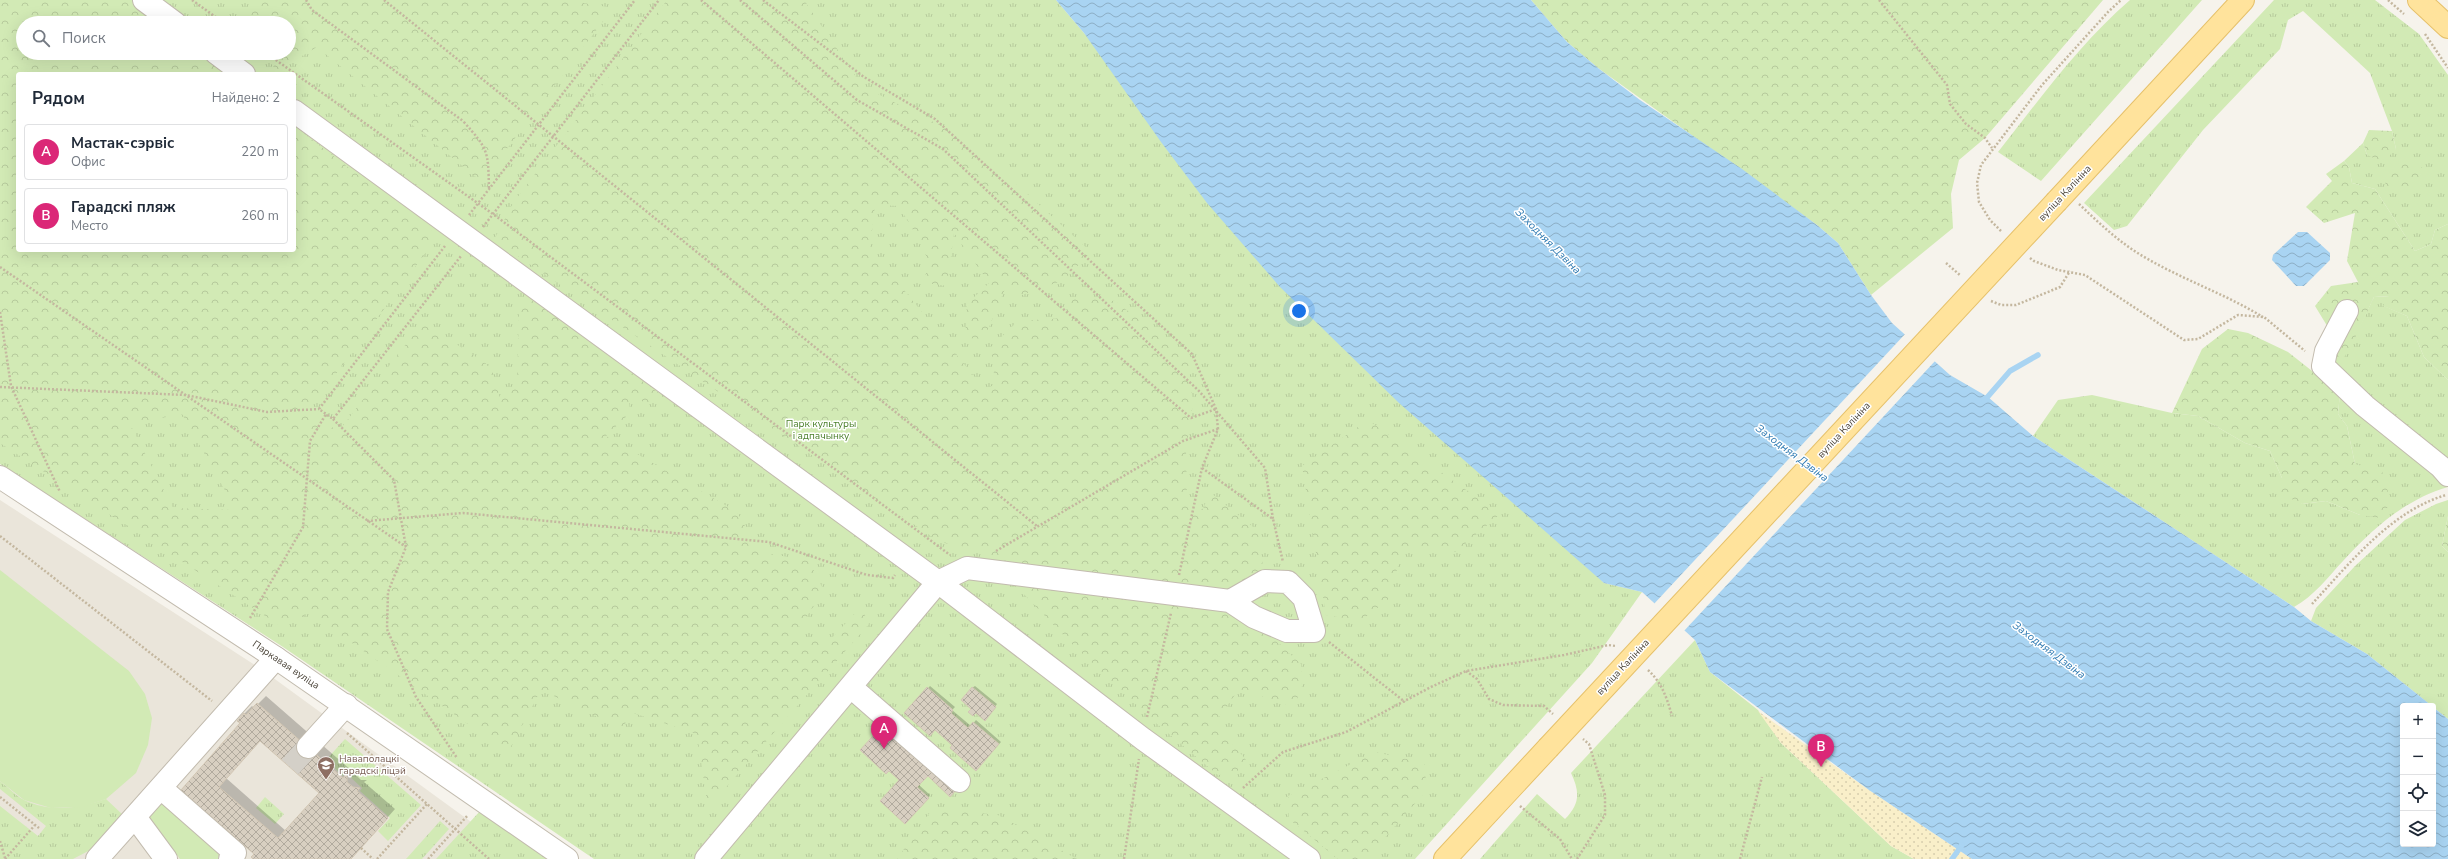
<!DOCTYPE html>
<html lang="ru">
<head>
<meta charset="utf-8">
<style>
	body { margin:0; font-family:"Nunito Sans",sans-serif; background:#f6f6f7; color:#1f2937 }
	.controls { position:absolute; right:12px; bottom:12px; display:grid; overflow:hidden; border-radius:4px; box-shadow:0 4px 16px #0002 }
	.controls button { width:36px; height:36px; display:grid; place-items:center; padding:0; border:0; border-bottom:1px solid #e0e1e3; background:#fff; color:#1f2937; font:20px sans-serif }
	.you { position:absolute; left:1299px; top:311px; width:14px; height:14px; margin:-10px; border:3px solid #fff; border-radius:50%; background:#1a73e8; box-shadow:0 0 0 6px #1a73e833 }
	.badge { display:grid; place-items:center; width:26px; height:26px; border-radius:50%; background:#db2777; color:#fff; font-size:13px; font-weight:700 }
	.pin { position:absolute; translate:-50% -33px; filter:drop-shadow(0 1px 2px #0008) }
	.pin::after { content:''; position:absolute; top:21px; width:14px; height:12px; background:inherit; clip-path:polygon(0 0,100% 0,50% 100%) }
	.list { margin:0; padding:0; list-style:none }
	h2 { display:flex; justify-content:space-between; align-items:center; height:52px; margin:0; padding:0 16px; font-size:17px }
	h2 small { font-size:13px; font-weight:400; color:#747a83 }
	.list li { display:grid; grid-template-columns:26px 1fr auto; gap:12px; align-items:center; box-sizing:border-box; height:56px; margin:0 8px 8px; padding:0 8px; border:1px solid #e0e1e3; border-radius:4px }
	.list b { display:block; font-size:15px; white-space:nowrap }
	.list p { margin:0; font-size:13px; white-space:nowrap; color:#747a83 }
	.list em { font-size:13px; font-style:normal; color:#747a83 }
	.icon { flex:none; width:22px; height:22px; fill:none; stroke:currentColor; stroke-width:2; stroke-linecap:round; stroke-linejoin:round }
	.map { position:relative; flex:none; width:2448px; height:859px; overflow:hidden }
	.search { position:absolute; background:#fff; box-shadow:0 4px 16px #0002; left:16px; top:16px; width:280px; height:44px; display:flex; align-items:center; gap:10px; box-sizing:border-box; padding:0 14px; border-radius:22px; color:#747a83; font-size:15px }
	.panel { position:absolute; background:#fff; box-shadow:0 4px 16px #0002; left:16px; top:72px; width:280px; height:180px; border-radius:4px }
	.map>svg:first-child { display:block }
	.residential { fill:#eae5da }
	.grass { fill:url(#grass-tufts); fill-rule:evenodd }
	.forest { fill:url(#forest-crowns); fill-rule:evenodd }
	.sand { fill:url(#sand-dots) }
	.garden { fill:#d2eab5 }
	.water { fill:url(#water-waves) }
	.pier { fill:#f6f3ec }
	.shadow { fill:#0003; fill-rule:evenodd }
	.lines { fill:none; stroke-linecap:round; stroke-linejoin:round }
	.stream { stroke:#a9d4f2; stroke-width:5.5 }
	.building { fill:url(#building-cross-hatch); stroke:#d3c7b4; fill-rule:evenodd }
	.minor-tunnel { stroke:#d4d0c8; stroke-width:22; stroke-dasharray:22 11; stroke-linecap:butt }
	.minor-casing { stroke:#c2bbae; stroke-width:24 }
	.major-casing { stroke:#e6c16a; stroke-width:24 }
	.path { stroke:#c4b79f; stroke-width:2.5; stroke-dasharray:2 2; stroke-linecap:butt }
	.minor { stroke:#fff; stroke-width:22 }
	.major { stroke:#ffe39c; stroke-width:22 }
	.major-bridge-casing { stroke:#e6c16a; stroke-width:24; stroke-linecap:butt }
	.major-bridge { stroke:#ffe39c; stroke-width:22 }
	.labels { text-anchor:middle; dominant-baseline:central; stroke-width:3; stroke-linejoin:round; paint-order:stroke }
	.street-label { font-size:10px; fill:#4b4439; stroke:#fff }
	.park-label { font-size:10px; fill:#4a7f2a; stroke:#fff }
	.education-label { font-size:10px; fill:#785e54; stroke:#fff; text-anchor:start }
	.water-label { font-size:11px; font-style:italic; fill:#2e7ab2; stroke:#fff }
</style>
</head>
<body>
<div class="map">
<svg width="2448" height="859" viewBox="0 0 2448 859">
	<defs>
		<pattern id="grass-tufts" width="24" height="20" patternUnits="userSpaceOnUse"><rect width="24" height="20" fill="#d2eab5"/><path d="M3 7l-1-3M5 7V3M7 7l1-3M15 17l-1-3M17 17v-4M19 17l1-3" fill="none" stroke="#b6ca9c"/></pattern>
		<pattern id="forest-crowns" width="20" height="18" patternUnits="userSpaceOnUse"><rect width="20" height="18" fill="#d2eab5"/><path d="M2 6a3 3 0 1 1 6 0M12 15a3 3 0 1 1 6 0" fill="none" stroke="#b6ca9c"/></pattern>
		<pattern id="sand-dots" width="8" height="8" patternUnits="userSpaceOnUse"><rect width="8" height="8" fill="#f9efc9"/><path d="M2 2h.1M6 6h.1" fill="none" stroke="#d7cead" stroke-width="1.8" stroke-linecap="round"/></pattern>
		<pattern id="water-waves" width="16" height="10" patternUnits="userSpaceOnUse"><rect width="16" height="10" fill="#a9d4f2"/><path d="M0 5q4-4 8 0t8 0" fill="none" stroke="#8caec5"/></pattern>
		<pattern id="building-cross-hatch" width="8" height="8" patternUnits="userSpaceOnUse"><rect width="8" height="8" fill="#d8cfc1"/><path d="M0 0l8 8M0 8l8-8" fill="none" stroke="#b1aa9e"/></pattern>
	</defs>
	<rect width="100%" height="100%" fill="#f6f3ec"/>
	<path class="residential" d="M0 500 261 669 522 859H0Z"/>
	<g class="grass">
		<path d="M0 0H1056L1084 33 1604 583 1642 592 1592 663 1415 859H594L283 647 0 464ZM23 23H289V53H23ZM18 74H294V250H18Z"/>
		<path d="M2130 0H2202L2041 181 1998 152C2039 100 2080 43 2130 0Z"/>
		<path d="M2274 0H2375L2419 34 2448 75V224L2435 230 2431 244 2415 251 2375 189 2352 183 2349 167 2344 161 2363 143 2367 155 2396 149 2392 131 2370 73 2303 11 2288 20 2280 49 2203 130 2127 226 2114 230 2084 203Z"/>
		<path d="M2390 296 2384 306 2407 316 2424 357 2448 380V487C2406 499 2372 529 2343 561 2328 577 2314 596 2294 607L2033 436 2058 400 2092 395 2172 413 2198 416 2245 443 2270 451 2282 478 2302 504 2326 501 2360 515 2355 464 2347 426 2338 414 2340 393 2319 379C2346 359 2360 326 2374 297Z"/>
		<path d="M2448 500V516L2442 546 2448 552V719L2367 654 2311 621 2316 608 2355 566 2405 520 2436 504Z"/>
		<path d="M1695 640 1710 672 1758 710 1781 743 1891 846 1914 859H1480L1537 794 1565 819C1580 804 1580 792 1571 773Z"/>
		<path d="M345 739 421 805 388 841 378 831 390 818 360 791 362 788 346 773 343 776 326 760Z"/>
		<path d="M0 781C8 787 16 796 24 800 51 813 79 808 106 799L123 815 96 847 73 859H0V806L38 836 46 826 0 789Z"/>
		<path d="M265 797 284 814 275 824 256 808Z"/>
		<path d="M481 810 547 859H436Z"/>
		<path d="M440 821 449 829 422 859H406Z"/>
	</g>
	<g class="forest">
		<path d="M0 0H127L158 23H23V53H197L225 74H18V250H294V126L438 236 310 409 338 432 423 322 491 367 500 398 517 384 519 310 534 300 660 394 647 404 628 393 630 413 606 436 737 512 760 552 809 561 824 591 792 638 828 642 861 607 869 624 708 808 697 734 630 712 623 729 541 690 508 752 309 613 282 627 0 443ZM182 414 236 510H235L173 508 130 424Z"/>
		<path d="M247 0H566L613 8 482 182 317 47 277 71 263 53H289V23H241L252 4Z"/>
		<path d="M667 0H804L862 86 967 139 1091 252 1064 280 1019 296 1007 284 984 339 965 338 967 304 989 283 954 233 947 286 926 283V252L899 206 875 205 870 248 986 391 995 383 991 347 1018 321 1065 318 1069 297 1115 301 1188 358 1193 403 1186 451 1187 504 1203 509 1210 492 1258 531 1264 574 1232 592 1264 630 1301 664 1302 686 1294 707 1239 689 1215 723 1246 760 1236 773 1218 775 1156 723 1073 645 982 551 940 542 494 240 513 203Z"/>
		<path d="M1531 0H2103L1985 138 1959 160 1951 194 1953 228 1871 295 1838 243 1817 225 1598 68 1567 42Z"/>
		<path d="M2369 130 2392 131 2396 149 2383 162 2367 155 2363 143Z"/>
		<path d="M2344 161 2349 167 2352 183 2375 189 2415 251 2431 244 2435 230 2448 224V380L2424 357 2407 316 2383 306 2389 296 2374 297 2356 336 2336 372 2329 329 2315 306 2331 286 2358 282 2347 261 2355 213 2324 223 2306 207 2332 181 2326 174Z"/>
		<path d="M2411 161 2422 167 2423 175C2410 192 2406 192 2385 186L2387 173 2402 162Z"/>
		<path d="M2228 329 2248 333 2288 352 2340 393 2338 414 2347 426 2355 464 2382 471 2391 502 2381 518 2360 515 2326 501 2302 504 2279 493 2282 478 2270 451 2245 443 2198 416 2172 413 2202 349Z"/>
		<path d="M1368 420 1500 514 1456 552 1403 549 1388 600 1360 621 1326 615 1302 466Z"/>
		<path d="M2448 516V552L2442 546Z"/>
		<path d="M1375 752 1424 763 1427 790 1366 859H1338L1289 819 1288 796Z"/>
		<path d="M933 808 998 815 1077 859H897Z"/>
	</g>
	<path class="sand" d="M1758 711 1869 790 1972 859H1914L1891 846 1781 743Z"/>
	<g class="garden">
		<path d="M0 570 129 671 145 694 152 718 148 745 136 773 106 799 82 807 51 808 24 800 0 781Z"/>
		<path d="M160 802H166L220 851 218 859H180L150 818V813Z"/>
	</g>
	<g class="water">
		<path d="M1056 0H1531L1567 42 1598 68 1640 100 1742 169 1817 225 1838 243 1871 295 1892 323 1950 375 1988 397 2033 436 2294 607 2311 621 2367 654 2432 706H2403V844H2433V707L2448 719V859H1972L1869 790 1710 672 1695 640 1642 592 1604 583 1399 403 1280 287 1207 203 1161 142 1084 33Z"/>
		<path d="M2298 232H2307L2330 253V260L2304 286H2296L2272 260 2273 255Z"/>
	</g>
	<path class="pier" d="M1906 333 1936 360 1683 632 1653 605Z"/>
	<g class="shadow">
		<path d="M930 686 955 707 952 710 971 726 976 720 1001 742 976 769 935 729 906 713Z"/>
		<path d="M975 686 997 704 987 717 972 708V688Z"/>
		<path d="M266 696 352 771 355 768V774L361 780H367L364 782 395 809 351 859H254L255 854 182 789 241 723 244 714 252 706 254 708ZM261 740 320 792 286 831 226 778Z"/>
		<path d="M861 750 928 775 919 785 930 795 905 822 901 780Z"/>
	</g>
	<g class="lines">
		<g class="stream">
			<path d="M1984 401 2010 371 2038 355"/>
			<path d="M1952 859 1962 845"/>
		</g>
	</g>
	<g class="building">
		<path d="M927 687 953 710 951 713 968 728 973 722 999 744 976 771 950 748 952 745 935 730 930 736 904 713Z"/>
		<path d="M972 687 996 707 985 721 976 713 973 716 968 712 971 709 961 700Z"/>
		<path d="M257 703 343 778 346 775 347 777V782L353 787 360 788 357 791 388 818 351 859H253L251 857 254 854 181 790 240 723 237 721 244 713 246 715ZM260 741 319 793 278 838 219 787Z"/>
		<path d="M884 724 956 790 950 797 928 776 917 787 929 798 905 824 880 801 899 780 889 771 886 774 860 750Z"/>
	</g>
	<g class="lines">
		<path class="minor-tunnel" d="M290 767 308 747"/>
		<g class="minor-casing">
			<g id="minor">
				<path d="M144 0 175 23"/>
				<path d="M216 53 244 74"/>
				<path d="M294 111 938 582 1143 739 1309 859"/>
				<path d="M2347 311 2326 351 2323 366 2365 406 2441 467 2448 475"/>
				<path d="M0 477 276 658 567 859"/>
				<path d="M852 688 959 781"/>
				<path d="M308 747 346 705"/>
				<path d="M161 788 235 853 230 859"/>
				<path d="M135 817 166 859"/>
				<path d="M97 859 276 658"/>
				<path d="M706 859 938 582 967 568 1230 601 1254 617 1287 631H1314L1304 598 1288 582 1265 581 1230 601"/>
			</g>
		</g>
		<g class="major-casing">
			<g id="major">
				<path d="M2419 0 2448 27"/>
				<path d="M2057 201 2243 0"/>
				<path d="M1445 859 1548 748"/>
			</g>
		</g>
		<g class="path">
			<path d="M192 0 224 23"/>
			<path d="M306 0 312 10 463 121C489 150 488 151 489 189"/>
			<path d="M384 0 1037 526"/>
			<path d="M701 0 1191 418 1216 409"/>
			<path d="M740 0 857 100 943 149 1199 391 1265 468 1273 519"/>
			<path d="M763 0 864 77 935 119 1192 354 1216 409 1218 429 1202 468 1273 519 1283 562"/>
			<path d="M1879 0 1947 85 1950 104 1966 124 1985 138 1992 148"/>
			<path d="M2388 0 2404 14"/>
			<path d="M2425 34 2448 68"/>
			<path d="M266 53 493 214 950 555"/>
			<path d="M2079 204C2100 224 2121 244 2146 258 2184 280 2225 294 2263 317"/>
			<path d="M469 215 635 0"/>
			<path d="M483 227 659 0"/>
			<path d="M2001 231 1990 220 1979 202 1977 183 1981 165 2042 85 2108 12 2121 0"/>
			<path d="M445 246 319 409 333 419 461 256"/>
			<path d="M2030 258 2034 261 2058 270 2085 275 2184 340 2198 339 2238 315 2264 317 2305 351"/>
			<path d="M1946 263 1961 276"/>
			<path d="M0 267 406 547"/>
			<path d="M1991 301 2001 305H2016L2060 287 2070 271"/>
			<path d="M0 312 11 386 60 492"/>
			<path d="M0 387 186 395 267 412 319 409"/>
			<path d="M333 419 394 480 406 547 388 592 387 629 416 697 457 758"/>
			<path d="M367 521 463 513 769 542 867 575 893 578 895 575"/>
			<path d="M0 536 212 701"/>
			<path d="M996 551 1183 441 1218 429"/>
			<path d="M1179 575 1202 468"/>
			<path d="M2312 604C2350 563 2391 511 2446 495"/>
			<path d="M250 618 303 527 310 441 326 414"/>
			<path d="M1329 642 1405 702"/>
			<path d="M1648 670C1662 683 1667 698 1672 716"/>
			<path d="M1466 671 1477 679 1489 699 1503 705 1544 706 1553 714"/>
			<path d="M1147 717 1171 613"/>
			<path d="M347 733 489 859"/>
			<path d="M1243 788 1283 752 1346 732 1431 687 1466 671 1564 655 1608 645 1616 646"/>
			<path d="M0 797 39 828"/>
			<path d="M1520 806 1560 839 1572 859"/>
			<path d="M0 841 5 858"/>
			<path d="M361 848 373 859"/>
			<path d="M5 859 35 825"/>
			<path d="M377 859 427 804"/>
			<path d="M428 859 468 815"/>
			<path d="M1124 859 1139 759"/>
			<path d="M1577 859 1605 815V795L1589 744 1583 739"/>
			<path d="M1740 859 1762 777"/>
		</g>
		<use href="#minor" class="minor"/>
		<use href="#major" class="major"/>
		<g class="major-bridge-casing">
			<path id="major-bridge" d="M1548 748 2057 201"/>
		</g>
		<use href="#major-bridge" class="major-bridge"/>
	</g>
	<defs>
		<g id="school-pin" transform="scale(0.9)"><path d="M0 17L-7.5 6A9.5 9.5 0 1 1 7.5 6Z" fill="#8d6e63" stroke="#fff"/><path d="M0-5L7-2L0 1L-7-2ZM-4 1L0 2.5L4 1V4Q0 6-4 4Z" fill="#fff"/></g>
	</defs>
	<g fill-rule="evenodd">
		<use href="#school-pin" x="326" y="765"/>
	</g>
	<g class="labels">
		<g class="street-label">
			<text transform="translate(2065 193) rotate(-47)">вуліца Калініна</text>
			<text transform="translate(1844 430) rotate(-47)">вуліца Калініна</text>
			<text transform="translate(286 665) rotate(34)">Паркавая вуліца</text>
			<text transform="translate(1623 667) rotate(-47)">вуліца Калініна</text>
		</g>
		<g class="park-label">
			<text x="821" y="424">Парк культуры<tspan x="821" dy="12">і адпачынку</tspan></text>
		</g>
		<g class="education-label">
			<text x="339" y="759">Наваполацкі<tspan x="339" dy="12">гарадскі ліцэй</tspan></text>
		</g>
		<g class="water-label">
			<text transform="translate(1548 241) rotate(45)">Заходняя Дзвіна</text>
			<text transform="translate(1792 453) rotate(37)">Заходняя Дзвіна</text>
			<text transform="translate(2049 650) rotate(37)">Заходняя Дзвіна</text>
		</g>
	</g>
</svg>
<div class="controls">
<button>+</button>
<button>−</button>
<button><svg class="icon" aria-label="locate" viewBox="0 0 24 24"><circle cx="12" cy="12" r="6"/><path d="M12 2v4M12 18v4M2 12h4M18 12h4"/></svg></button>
<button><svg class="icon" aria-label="layers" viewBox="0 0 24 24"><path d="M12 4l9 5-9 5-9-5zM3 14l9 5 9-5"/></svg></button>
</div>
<div class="you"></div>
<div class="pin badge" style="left:884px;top:749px">A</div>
<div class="pin badge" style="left:1821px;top:767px">B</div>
<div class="search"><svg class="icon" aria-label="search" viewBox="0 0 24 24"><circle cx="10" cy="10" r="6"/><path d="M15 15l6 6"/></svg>Поиск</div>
<section class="panel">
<h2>Рядом<small>Найдено: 2</small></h2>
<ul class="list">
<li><span class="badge">A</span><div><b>Мастак-сэрвіс</b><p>Офис</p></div><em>220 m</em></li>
<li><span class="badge">B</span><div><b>Гарадскі пляж</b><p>Место</p></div><em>260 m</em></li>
</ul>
</section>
</div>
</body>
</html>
